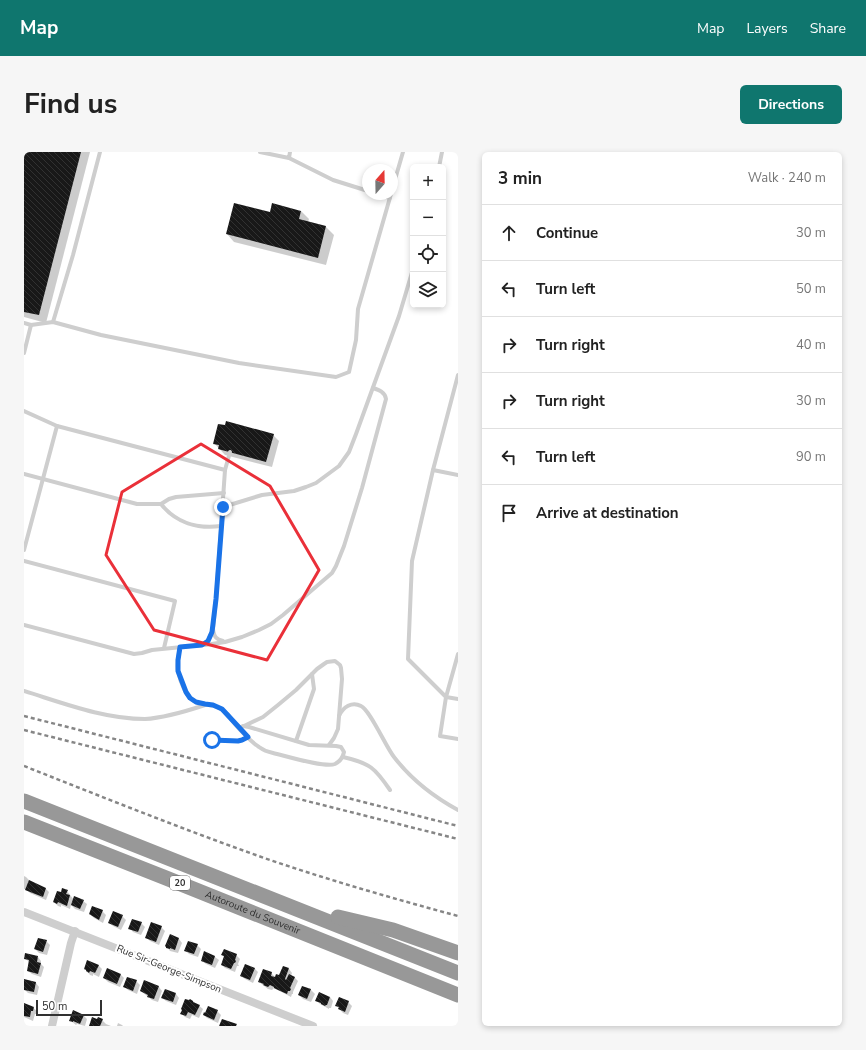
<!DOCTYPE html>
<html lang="en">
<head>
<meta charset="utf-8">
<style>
	body { margin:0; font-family:"Nunito Sans",sans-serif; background:#f6f6f6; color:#222 }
	.controls { position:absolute; right:12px; top:12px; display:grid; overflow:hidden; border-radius:6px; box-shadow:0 2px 6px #0003 }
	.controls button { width:36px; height:36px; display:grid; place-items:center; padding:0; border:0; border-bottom:1px solid #e0e0e0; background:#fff; color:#222; font:20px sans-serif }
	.compass { position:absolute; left:338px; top:12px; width:36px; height:36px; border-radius:50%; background:#fff; box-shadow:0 2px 6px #0003; rotate:20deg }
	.scale { position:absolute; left:12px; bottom:10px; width:66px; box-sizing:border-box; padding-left:4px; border:2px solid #313131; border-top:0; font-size:11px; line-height:14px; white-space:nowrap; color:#313131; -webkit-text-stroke:3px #fff; paint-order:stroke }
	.stop { position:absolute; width:12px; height:12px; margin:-9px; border:3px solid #1a73e8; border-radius:50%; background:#fff }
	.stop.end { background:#1a73e8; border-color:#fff; box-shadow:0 1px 4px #0008 }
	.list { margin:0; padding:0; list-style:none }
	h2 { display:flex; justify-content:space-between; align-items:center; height:52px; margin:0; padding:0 16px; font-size:17px }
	h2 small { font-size:13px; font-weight:400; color:#767676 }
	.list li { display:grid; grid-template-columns:26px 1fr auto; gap:12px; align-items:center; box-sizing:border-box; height:56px; padding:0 16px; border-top:1px solid #e0e0e0 }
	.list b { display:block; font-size:15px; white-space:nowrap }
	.list em { font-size:13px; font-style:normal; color:#767676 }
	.icon { flex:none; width:22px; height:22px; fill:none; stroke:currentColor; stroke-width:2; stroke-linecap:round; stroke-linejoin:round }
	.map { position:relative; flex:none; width:434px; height:874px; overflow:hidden; border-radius:6px }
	header { display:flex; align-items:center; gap:24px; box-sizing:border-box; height:56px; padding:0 20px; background:#0f766e; color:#fff }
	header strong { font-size:19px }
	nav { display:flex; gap:22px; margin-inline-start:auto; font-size:14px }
	.intro { display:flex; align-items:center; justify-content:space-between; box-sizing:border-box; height:96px; padding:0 24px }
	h1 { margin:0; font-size:28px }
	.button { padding:10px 18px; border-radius:6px; background:#0f766e; color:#fff; font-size:14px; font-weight:700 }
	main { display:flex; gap:24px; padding:0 24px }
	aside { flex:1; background:#fff; border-radius:6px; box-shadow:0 2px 6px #0003 }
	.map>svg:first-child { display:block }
	.shadow { fill:#0003 }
	.building { fill:url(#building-back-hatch) }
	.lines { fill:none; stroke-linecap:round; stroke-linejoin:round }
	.service { stroke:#cecece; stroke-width:4 }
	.minor { stroke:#cecece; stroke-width:8 }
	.motorway { stroke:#989898; stroke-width:15 }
	.rail { stroke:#868686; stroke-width:2.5; stroke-dasharray:4 3; stroke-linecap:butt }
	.route { stroke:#1a73e8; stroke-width:5 }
	.marked { fill:none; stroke:#ea3039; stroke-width:3; stroke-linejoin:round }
	.labels { text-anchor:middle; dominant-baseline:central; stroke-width:4; stroke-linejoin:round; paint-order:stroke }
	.shield { fill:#fff; stroke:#6f6f6f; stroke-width:1 }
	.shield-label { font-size:9px; font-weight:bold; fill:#313131 }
	.street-label { font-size:10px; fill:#313131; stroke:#fff }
</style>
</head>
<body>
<header>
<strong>Map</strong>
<nav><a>Map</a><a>Layers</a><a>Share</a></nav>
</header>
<div class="intro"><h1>Find us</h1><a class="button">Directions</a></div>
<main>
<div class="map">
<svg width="434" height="874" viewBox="0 0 434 874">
	<defs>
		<pattern id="building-back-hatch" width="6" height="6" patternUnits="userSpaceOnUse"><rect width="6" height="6" fill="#181818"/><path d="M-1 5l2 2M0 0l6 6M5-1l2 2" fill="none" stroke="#313131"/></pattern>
	</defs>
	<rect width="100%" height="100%" fill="#fff"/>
	<g class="shadow">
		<path d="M0 0H66L22 171 0 165Z"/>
		<path d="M277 59 285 67 284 70 302 75 310 83 302 113 210 90 203 82 246 61Z"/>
		<path d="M249 283 255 289 248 315 201 303 190 291Z"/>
		<path d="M0 724 2 725 5 728 22 737 25 740 22 748 6 741 2 737H0Z"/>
		<path d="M43 739 50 748 59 749 63 752 60 760 51 757 47 753 46 757 37 753V755L34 754 30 750 37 741Z"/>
		<path d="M78 759 82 763 79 771 70 766 66 762Z"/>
		<path d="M98 764 102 768 97 778 89 774 85 771Z"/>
		<path d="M117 771 121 775 117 783 109 780 106 776Z"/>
		<path d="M137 775 141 779 135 793 126 789 122 785Z"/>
		<path d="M155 787 158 791 154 801 146 799 143 795Z"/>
		<path d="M22 789 26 793 23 803 15 801 11 797Z"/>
		<path d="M173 793 177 797 174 805 165 802 162 799Z"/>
		<path d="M181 801 191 805 195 808 191 816 182 812 178 809Z"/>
		<path d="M198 803H212L216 807 214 812 215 814H213L211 820 201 816 198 813 201 805Z"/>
		<path d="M14 805 17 809V812L20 815 17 825 8 822 4 819 5 810 1 806Z"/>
		<path d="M74 813 78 817 75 825 69 822V824L66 823 63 819Z"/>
		<path d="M260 815 265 817 268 821 267 824 270 825 274 829 269 840V842H268L267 845 250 836 248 838 244 837 235 830 247 821 251 825H255Z"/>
		<path d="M230 816 234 820 229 831 221 827 217 824Z"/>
		<path d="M96 822 100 826 96 835 84 830 80 826Z"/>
		<path d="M0 828 12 831 15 835 13 843 4 841 0 837Z"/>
		<path d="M112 829 116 833 113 842 104 838 100 834Z"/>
		<path d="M121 829 135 835 138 839 134 850 128 848 117 839Z"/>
		<path d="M279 835 287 838 291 842 287 850 279 847 275 843Z"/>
		<path d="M152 842 155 846 152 853 142 849 138 846Z"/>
		<path d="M306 845 309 849 307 856H305V857L296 852 293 849Z"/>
		<path d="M169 849 179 857 175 866 168 863 166 867 161 865 158 862Z"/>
		<path d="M324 850 328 854 324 863 319 861 312 853Z"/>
		<path d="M0 852 8 855 13 859V862H11L9 869 0 865Z"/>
		<path d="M193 859 197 863 194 871 183 866 180 863Z"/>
		<path d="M60 864 63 867 61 874 53 872 52 873 47 869Z"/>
		<path d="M74 868H78L82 872 87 874H66Z"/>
		<path d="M94 871 98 873 99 874H93Z"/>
	</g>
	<g class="building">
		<path d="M0 0H57L15 163 0 160Z"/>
		<path d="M210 51 246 60 248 51 277 59 275 67 302 74 294 106 202 82Z"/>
		<path d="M202 269 250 282 242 310 194 297 195 293 189 292 194 272 201 273Z"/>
		<path d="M5 728 22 736 19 745 1 738Z"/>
		<path d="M38 736 44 738 42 742 46 743 43 754 34 750 33 752 29 750 33 739 37 740Z"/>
		<path d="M50 744 60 748 56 757 47 753Z"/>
		<path d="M68 754 79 758 75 768 65 762Z"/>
		<path d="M89 759 99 763 94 775 84 771Z"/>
		<path d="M108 767 118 770 114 780 104 777Z"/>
		<path d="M127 770 138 774 132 790 121 786Z"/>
		<path d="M146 782 155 786 151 798 146 796V797L142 796V795L141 794Z"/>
		<path d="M14 786 23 788 19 800 10 797Z"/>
		<path d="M164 789 174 792 170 802 160 799Z"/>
		<path d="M200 797 213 802 211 808 212 809 211 811H210L207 817 197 813 200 804 197 803Z"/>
		<path d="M180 799 191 804 188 813 177 809Z"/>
		<path d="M1 801 14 804 13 810 17 811 14 822 3 819 5 808 0 807Z"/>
		<path d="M63 808 75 813 71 821 66 819 65 821 62 819V818L60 817Z"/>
		<path d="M221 812 231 816 226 828 216 824Z"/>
		<path d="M259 814 265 816 261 827 262 828 265 822 271 825 266 836 267 837 266 839H264L263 842 254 838 250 836V835L246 833 244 835 239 833 240 832 234 830 239 817 248 820 247 824 251 825 252 822 255 823Z"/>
		<path d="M83 816 97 822 93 832 79 826Z"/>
		<path d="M103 825 113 828 109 839 99 835Z"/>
		<path d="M0 827 12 830 10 840 0 838Z"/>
		<path d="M120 828 135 834 130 847 123 845 124 843 116 839Z"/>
		<path d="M278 834 287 837 283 847 274 843Z"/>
		<path d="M141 837 152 841 149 850 137 846Z"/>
		<path d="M295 840 306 845 303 853H302L301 854 297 852V851L291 849Z"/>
		<path d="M315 845 325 849 321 860 314 857 315 855 311 854Z"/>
		<path d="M161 847 165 848 166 847 169 849V850L176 853 171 863 164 860 162 864 156 862 158 858 157 857Z"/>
		<path d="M0 851 10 855 9 859H7L6 865 0 864Z"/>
		<path d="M184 854 194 858 190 868 179 863 180 860 181 861Z"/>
		<path d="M49 858 60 863 56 872 49 869V870L45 869Z"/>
		<path d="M68 865 73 867 74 865 79 867 76 874H65Z"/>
		<path d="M198 867 213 872 212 874H195Z"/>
	</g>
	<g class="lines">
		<g class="service">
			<path d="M236 0 265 6 266 0"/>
			<path d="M265 6 309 28 344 39"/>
			<path d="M415 15 418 0"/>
			<path d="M368 38 379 0"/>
			<path d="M353 42 366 46"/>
			<path d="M29 170 49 103 76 0"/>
			<path d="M0 171 7 173 29 170 77 183 215 211 312 225 325 220 332 188 334 157 367 42"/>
			<path d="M0 201 7 173"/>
			<path d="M434 223 409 318 388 409 384 507 422 545 416 584 434 587"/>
			<path d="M0 259 33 274 201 318 192 447 189 477 184 489 178 493 128 498 118 501 110 502 0 473"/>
			<path d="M201 318 206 300"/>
			<path d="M409 318 434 323"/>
			<path d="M0 322 113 352H137C152 371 174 377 197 374"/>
			<path d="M137 352 145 347 152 345 200 341"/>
			<path d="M199 355 238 343 270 339 282 335 292 331 315 314 325 300 332 282 375 164 389 117"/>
			<path d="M0 398 33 274"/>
			<path d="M0 409 151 449 140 496"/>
			<path d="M189 477C190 485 192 487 199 489"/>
			<path d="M181 493 201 490 218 485 235 478 247 472 259 463 308 421 312 414 320 394 338 336 362 247C361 240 355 238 349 236"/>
			<path d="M156 495C155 503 152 511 154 519 156 529 162 546 172 550 183 555 192 551 201 560 204 562 205 564 207 567 213 575 227 590 235 595 239 598 244 600 249 601 262 604 301 616 311 612 317 609 319 605 320 600L317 595 312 594 285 593 225 575 219 574 215 576"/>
			<path d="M434 502 422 545 434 547"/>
			<path d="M0 539C39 551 80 567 121 567 140 566 163 559 181 553"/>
			<path d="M315 564C319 555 328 549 337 554 346 558 362 595 370 605 387 627 410 645 434 658"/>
			<path d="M220 574 239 565 254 553 272 538 293 517 300 512 303 510 311 509 316 513 317 516 318 527 314 577 310 586 305 593"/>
			<path d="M188 588 214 589 218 588 224 585"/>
			<path d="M272 589 290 537 288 522"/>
			<path d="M319 605C346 611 351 616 366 638"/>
		</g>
		<g class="minor">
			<path d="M0 760 289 874"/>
			<path d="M28 874 47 791 51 779"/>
		</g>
		<g class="motorway">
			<path d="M0 649 434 821"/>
			<path id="s1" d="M0 670 142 726 434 843"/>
			<path d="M314 765 369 778 434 801"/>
		</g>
		<g class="rail">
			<path d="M0 564 434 674"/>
			<path d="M0 578 434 687"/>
			<path d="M0 614C81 646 163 679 246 708 308 729 371 747 434 764"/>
		</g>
	</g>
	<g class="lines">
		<path class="route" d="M188 588 214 589 218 588 224 585 198 557 189 553 181 552 172 550 166 546 162 540 154 519V508L156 495 178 493 184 489 188 480 192 447 199 355"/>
	</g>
	<path class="marked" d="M177 292 246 334 295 418 243 508 130 478 82 403 98 340Z"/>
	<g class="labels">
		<rect class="shield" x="146" y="724" width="20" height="14" rx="3"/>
		<g class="shield-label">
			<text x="156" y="731">20</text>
		</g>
		<g class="street-label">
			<text stroke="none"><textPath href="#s1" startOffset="246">Autoroute du Souvenir</textPath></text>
			<text transform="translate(145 817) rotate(22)">Rue Sir-George-Simpson</text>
		</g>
	</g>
</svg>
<div class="controls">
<button>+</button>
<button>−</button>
<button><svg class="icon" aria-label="locate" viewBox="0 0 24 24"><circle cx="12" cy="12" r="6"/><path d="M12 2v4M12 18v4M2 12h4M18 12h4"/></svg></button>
<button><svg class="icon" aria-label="layers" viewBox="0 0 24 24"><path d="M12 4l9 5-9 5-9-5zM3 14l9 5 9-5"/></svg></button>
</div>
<svg class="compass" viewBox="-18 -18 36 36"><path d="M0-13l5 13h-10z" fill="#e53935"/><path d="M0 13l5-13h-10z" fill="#767676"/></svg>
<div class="scale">50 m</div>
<div class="stop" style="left:188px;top:588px"></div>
<div class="stop end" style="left:199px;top:355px"></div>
</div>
<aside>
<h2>3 min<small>Walk · 240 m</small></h2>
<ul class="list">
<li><svg class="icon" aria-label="ahead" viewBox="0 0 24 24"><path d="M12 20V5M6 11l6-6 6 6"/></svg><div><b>Continue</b></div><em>30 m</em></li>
<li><svg class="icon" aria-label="left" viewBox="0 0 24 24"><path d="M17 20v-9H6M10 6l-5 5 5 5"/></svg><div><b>Turn left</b></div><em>50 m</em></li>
<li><svg class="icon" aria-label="right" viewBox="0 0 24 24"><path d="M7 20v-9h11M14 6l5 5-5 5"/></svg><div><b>Turn right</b></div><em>40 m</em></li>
<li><svg class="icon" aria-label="right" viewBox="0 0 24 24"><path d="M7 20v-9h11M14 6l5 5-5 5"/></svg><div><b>Turn right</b></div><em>30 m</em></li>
<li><svg class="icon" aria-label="left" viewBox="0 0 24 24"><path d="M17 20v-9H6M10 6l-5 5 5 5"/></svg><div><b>Turn left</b></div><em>90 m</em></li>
<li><svg class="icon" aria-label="arrive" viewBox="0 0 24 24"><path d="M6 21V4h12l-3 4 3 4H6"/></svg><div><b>Arrive at destination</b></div></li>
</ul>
</aside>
</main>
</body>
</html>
